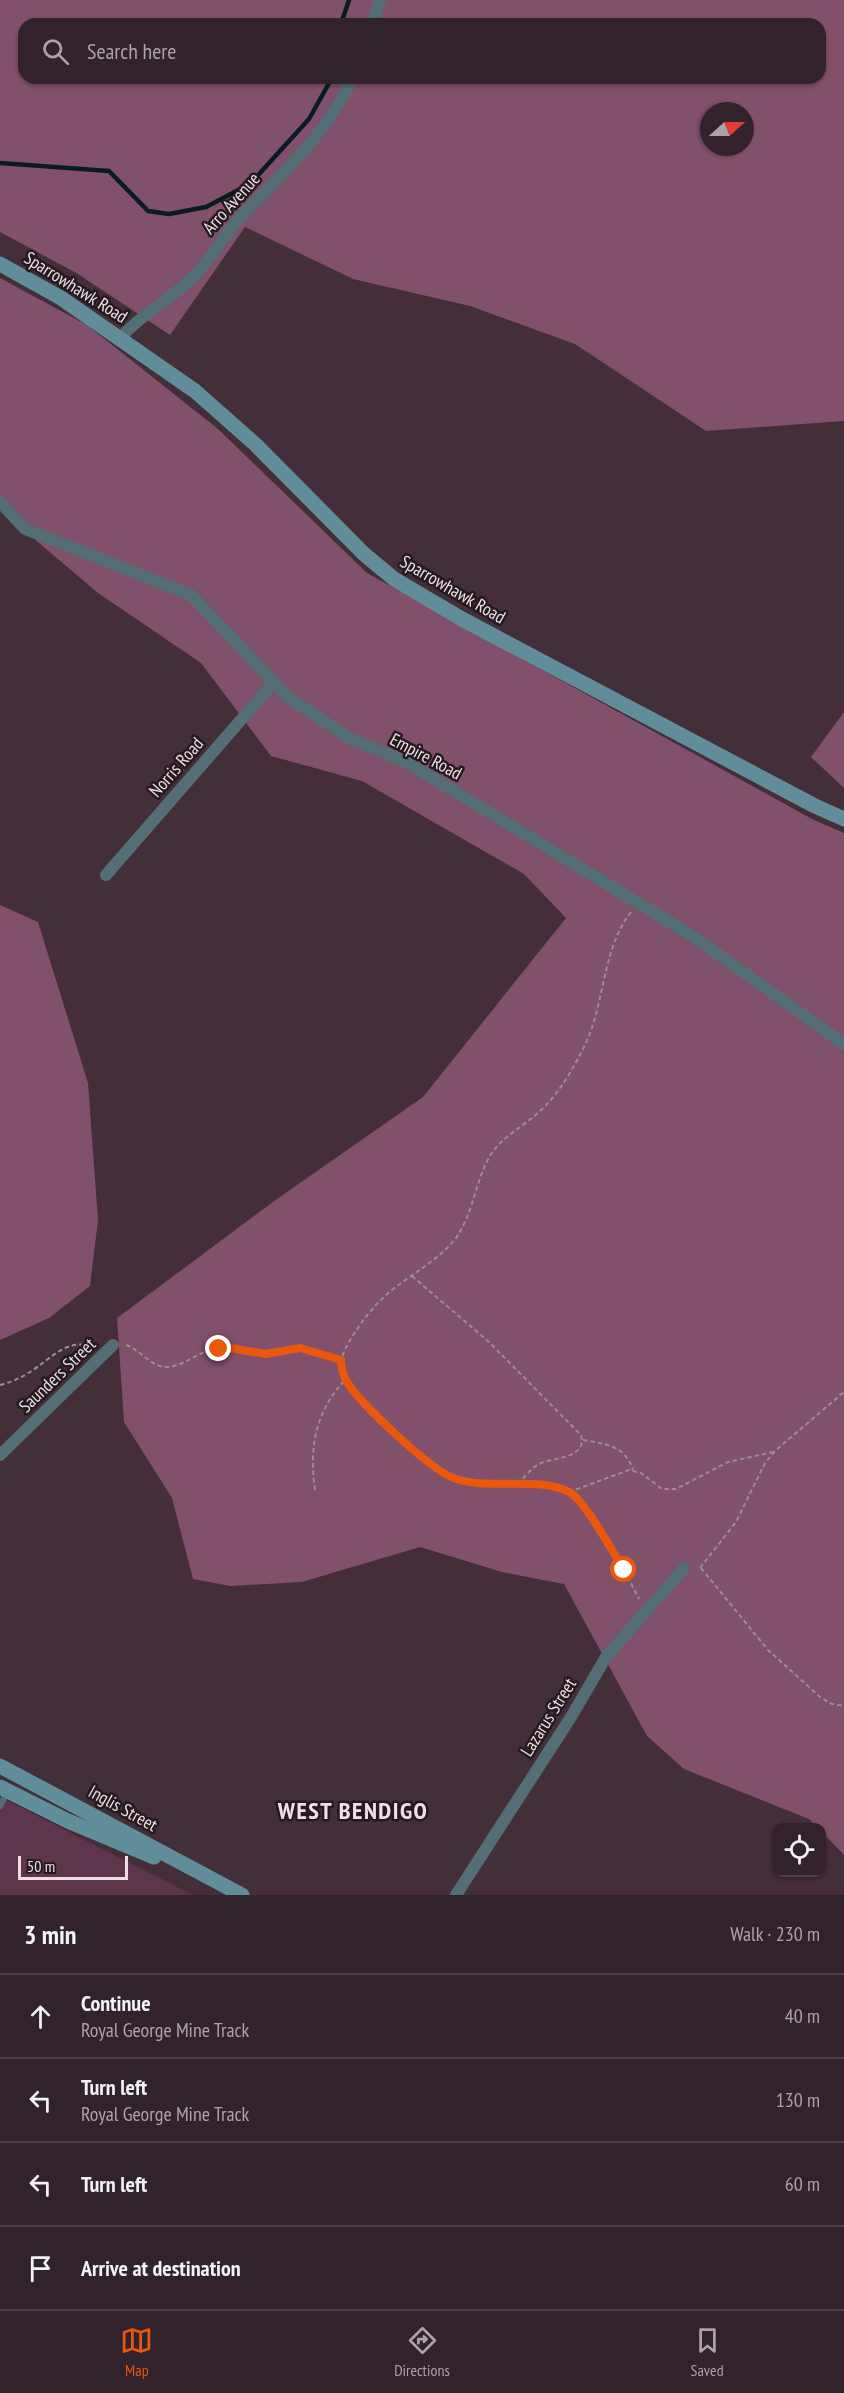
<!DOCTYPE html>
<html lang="en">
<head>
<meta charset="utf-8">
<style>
	body { margin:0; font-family:"PT Sans Narrow",sans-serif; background:#3d2f37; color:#f1f3f6 }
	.controls { position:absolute; right:18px; bottom:18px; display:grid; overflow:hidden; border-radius:12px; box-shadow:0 2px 4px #0004 }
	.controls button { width:54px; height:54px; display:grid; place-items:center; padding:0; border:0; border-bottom:2px solid #4d3f47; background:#32222b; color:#f1f3f6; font:30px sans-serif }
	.compass { position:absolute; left:700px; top:102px; width:54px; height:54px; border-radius:50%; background:#32222b; box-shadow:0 2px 4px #0004; rotate:69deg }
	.scale { position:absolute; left:18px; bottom:15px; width:110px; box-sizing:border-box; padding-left:6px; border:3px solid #ecdee4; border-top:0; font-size:16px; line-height:21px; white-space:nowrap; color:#ecdee4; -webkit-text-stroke:4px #241a1f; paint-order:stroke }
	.stop { position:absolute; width:18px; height:18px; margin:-14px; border:4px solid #ea580c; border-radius:50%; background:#fff }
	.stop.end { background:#ea580c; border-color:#fff; box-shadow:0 2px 6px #0008 }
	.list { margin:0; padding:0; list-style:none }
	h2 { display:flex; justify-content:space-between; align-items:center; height:78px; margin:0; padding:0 24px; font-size:26px }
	h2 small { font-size:20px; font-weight:400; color:#a8a4a9 }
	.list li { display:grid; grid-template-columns:39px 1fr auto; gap:18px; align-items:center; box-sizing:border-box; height:84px; padding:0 24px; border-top:2px solid #4d3f47 }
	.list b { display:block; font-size:22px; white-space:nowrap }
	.list p { margin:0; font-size:20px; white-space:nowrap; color:#a8a4a9 }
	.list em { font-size:20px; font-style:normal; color:#a8a4a9 }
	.icon { flex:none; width:33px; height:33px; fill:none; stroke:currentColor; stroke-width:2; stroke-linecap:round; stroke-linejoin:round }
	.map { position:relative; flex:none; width:844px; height:1895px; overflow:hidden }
	.search { position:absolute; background:#32222b; box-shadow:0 2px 4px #0004; left:18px; right:18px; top:18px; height:66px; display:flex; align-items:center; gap:15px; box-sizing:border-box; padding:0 21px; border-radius:18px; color:#a8a4a9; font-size:22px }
	.sheet { height:414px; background:#32222b }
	nav { display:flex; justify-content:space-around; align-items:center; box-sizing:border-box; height:84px; border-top:2px solid #4d3f47; background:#32222b; font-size:16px; color:#a8a4a9 }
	nav a { display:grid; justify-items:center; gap:3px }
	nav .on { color:#ea580c }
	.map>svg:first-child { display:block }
	.green { fill:#5e364c }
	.forest { fill:#81506a; fill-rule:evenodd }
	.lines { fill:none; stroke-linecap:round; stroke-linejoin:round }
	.stream { stroke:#071d23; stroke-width:4.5 }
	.path { stroke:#9d8c94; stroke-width:2; stroke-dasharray:4.5 3; stroke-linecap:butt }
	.lane { stroke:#536e76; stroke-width:6 }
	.street { stroke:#536e76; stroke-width:12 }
	.secondary { stroke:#618d99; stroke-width:15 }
	.route { stroke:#ea580c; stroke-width:8 }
	.labels { text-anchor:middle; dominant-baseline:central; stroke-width:5; stroke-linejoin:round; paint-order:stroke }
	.street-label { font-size:18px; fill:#ecdee4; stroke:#241a1f }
	.district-label { font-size:24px; font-weight:bold; letter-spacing:1.5px; fill:#f7dbe8; stroke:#241a1f }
</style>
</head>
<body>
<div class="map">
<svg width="844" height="1895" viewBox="0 0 844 1895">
	<rect width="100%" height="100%" fill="#432e39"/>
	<path class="green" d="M0 1797 193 1895H0Z"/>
	<g class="forest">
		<path d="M0 0H844V421L706 431 575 344 470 306 353 279 245 227 170 335 78 274 0 232ZM24 24H820V78H24ZM709 111H745V147H709Z"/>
		<path d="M0 278 87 325 218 429 367 573 812 819 844 833V1855L822 1832V1828L817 1827 809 1819 684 1769 647 1736 564 1584 502 1572 420 1547 302 1582 230 1586 193 1579 172 1498 124 1422 117 1318 277 1199 423 1097 566 918 524 874 362 781 271 756 201 663 98 593 0 510Z"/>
		<path d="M844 712V788L811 757Z"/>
		<path d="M0 905 38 922 88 1083 98 1220 90 1286 49 1318 0 1340Z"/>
	</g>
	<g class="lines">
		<g class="stream">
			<path d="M341 24 349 0"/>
			<path d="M0 163 109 171 148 211 169 214 206 207 250 184 309 119 332 78"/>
		</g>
		<g class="path">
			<path d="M631 912C602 949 605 1003 585 1045 573 1069 559 1094 539 1112 524 1126 503 1136 491 1154 476 1178 474 1212 456 1238 440 1258 420 1269 400 1284 381 1297 366 1315 354 1334 347 1345 341 1354 341 1367 347 1391 418 1458 441 1473 448 1478 458 1480 466 1482 501 1488 544 1477 575 1495L624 1570 639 1599"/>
			<path d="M412 1276 489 1342 581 1435C588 1459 553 1457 539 1464 531 1468 524 1478 518 1484"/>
			<path d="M126 1345C141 1350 151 1367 166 1367 182 1367 195 1354 209 1351 228 1346 242 1352 260 1354 272 1355 284 1349 296 1348 311 1347 327 1355 341 1361"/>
			<path d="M0 1385C11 1382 21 1378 30 1372 52 1358 65 1339 93 1346"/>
			<path d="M583 1440C605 1444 625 1445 633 1470"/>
			<path d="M315 1490C309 1448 315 1411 346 1379"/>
			<path d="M569 1492 629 1470 641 1473 662 1489H676L728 1462 773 1452"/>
			<path d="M700 1568 736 1522 765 1463 776 1450 844 1392"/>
			<path d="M701 1568 768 1650 820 1697 832 1704 844 1706"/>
		</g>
		<path class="lane" d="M0 1806 8 1791"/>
		<g class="street">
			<path d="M372 24 380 0"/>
			<path d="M120 338C143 313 165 303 188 282 207 265 220 241 237 221 278 177 328 134 352 78"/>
			<path d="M0 502 25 529 191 595 289 698 351 739 408 763 694 937 844 1044"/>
			<path d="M106 875 274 682"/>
			<path d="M0 1455 113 1345"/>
			<path d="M456 1895 571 1717 606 1657 684 1568"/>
		</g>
		<g class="secondary">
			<path d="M0 264 61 298 195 391 256 445 364 554 394 579 462 619 815 806 844 819"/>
			<path d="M0 1766 242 1895"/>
			<path d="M0 1787 68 1821 154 1857"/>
		</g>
	</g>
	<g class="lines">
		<path class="route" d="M219 1349 230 1348 266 1354 300 1348 341 1360C341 1369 343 1375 347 1382 361 1404 432 1472 456 1479 490 1490 538 1476 569 1492 584 1499 614 1554 624 1570"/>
	</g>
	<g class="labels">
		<g class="street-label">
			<text transform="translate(231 203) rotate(-48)">Arro Avenue</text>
			<text transform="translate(76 287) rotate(32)">Sparrowhawk Road</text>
			<text transform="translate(453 589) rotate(30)">Sparrowhawk Road</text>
			<text transform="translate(426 756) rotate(28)">Empire Road</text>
			<text transform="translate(176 767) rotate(-49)">Norris Road</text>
			<text transform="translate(57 1375) rotate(-44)">Saunders Street</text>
			<text transform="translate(548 1717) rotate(-58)">Lazarus Street</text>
			<text transform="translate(123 1808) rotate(29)">Inglis Street</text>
		</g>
		<g class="district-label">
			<text x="353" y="1810">WEST BENDIGO</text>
		</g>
	</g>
</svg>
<div class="controls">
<button><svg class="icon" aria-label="locate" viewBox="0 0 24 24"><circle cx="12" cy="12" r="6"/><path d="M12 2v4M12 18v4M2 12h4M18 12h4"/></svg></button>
</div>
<svg class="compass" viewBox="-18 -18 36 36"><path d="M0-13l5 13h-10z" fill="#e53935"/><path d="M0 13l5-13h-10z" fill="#a8a4a9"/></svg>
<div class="scale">50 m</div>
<div class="stop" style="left:624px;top:1570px"></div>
<div class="stop end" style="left:219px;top:1349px"></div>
<div class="search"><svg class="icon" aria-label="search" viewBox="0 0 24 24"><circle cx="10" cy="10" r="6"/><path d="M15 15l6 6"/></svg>Search here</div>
</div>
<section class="sheet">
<h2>3 min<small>Walk · 230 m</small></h2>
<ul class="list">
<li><svg class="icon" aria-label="ahead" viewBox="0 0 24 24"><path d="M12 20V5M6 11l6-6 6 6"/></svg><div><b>Continue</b><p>Royal George Mine Track</p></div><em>40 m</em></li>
<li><svg class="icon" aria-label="left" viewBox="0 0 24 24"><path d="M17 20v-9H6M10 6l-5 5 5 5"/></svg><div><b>Turn left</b><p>Royal George Mine Track</p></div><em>130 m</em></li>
<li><svg class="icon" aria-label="left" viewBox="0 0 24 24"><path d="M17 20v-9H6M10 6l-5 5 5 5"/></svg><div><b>Turn left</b></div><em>60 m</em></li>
<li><svg class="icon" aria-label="arrive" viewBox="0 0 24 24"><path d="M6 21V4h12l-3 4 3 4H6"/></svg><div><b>Arrive at destination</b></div></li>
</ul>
</section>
<nav>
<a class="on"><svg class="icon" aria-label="map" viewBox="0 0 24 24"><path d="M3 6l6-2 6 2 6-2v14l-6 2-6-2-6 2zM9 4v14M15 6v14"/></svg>Map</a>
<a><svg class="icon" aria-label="directions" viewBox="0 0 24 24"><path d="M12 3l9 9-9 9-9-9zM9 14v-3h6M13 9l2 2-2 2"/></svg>Directions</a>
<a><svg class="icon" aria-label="saved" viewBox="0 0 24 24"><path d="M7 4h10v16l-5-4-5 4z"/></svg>Saved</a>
</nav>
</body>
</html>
